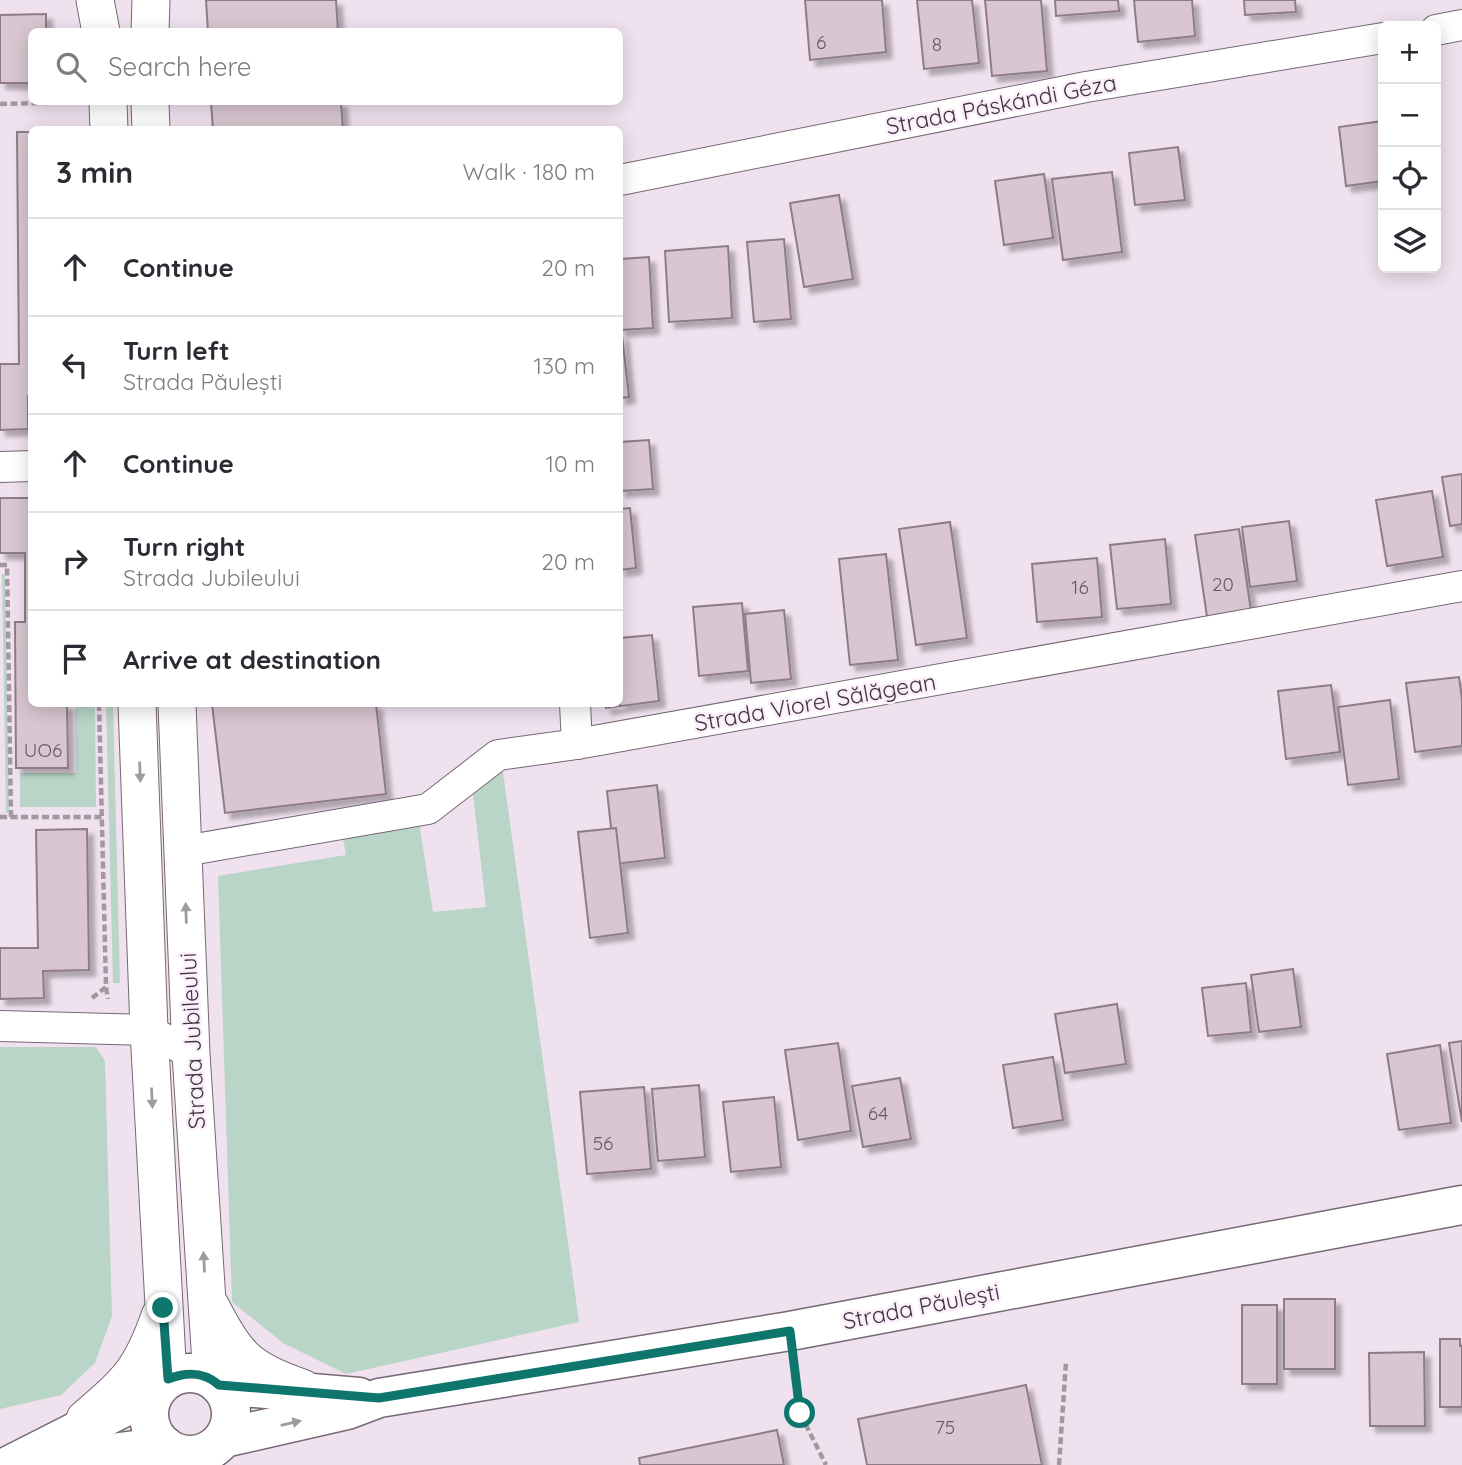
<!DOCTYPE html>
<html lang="en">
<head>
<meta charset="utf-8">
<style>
	body { margin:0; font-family:Quicksand,sans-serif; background:#f7f7f7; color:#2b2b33 }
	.controls { position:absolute; right:21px; top:21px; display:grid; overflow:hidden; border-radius:10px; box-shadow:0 4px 18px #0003 }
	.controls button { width:63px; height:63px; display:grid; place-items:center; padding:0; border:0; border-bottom:2px solid #e1e1e2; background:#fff; color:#2b2b33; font:35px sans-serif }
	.stop { position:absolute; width:21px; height:21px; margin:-16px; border:5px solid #0f766e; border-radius:50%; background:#fff }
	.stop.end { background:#0f766e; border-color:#fff; box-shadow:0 2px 7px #0008 }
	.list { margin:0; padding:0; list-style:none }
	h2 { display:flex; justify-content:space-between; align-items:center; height:91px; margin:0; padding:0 28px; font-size:30px }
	h2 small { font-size:23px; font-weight:400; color:#7c7c81 }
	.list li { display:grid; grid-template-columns:46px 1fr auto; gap:21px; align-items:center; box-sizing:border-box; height:98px; padding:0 28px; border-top:2px solid #e1e1e2 }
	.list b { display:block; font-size:26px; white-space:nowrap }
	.list p { margin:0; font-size:23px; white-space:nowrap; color:#7c7c81 }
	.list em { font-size:23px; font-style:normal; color:#7c7c81 }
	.icon { flex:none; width:38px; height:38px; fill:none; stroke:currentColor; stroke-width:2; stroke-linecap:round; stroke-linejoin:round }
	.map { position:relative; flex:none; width:1462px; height:1465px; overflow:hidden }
	.search { position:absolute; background:#fff; box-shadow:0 4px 18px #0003; left:28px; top:28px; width:595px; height:77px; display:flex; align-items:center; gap:18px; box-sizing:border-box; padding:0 24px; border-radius:10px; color:#7c7c81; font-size:26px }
	.panel { position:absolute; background:#fff; box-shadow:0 4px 18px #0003; left:28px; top:126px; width:595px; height:581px; border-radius:10px }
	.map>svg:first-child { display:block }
	.green { fill:#b9d5c7 }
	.building { fill:#d9c6d0; stroke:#8e7d86; stroke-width:2; filter:url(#shadow) }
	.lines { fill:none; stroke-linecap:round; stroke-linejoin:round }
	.minor-casing { stroke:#766875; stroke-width:32 }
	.tertiary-casing { stroke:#766875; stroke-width:39 }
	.secondary-casing { stroke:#766875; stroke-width:41 }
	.path { stroke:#a398a2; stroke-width:4.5; stroke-dasharray:7 3.5; stroke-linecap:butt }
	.minor { stroke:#fff; stroke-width:30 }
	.tertiary { stroke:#fff; stroke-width:37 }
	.secondary { stroke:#fff; stroke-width:38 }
	.oneway { fill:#9e9c9e }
	.route { stroke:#0f766e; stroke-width:9 }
	.labels { text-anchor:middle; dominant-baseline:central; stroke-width:5; stroke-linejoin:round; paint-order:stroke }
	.number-label { font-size:19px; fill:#655c62 }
	.street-label { font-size:23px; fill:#3e383e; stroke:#fdeefc }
</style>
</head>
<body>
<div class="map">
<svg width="1462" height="1465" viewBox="0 0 1462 1465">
	<defs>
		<filter id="shadow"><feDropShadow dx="6" dy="6" stdDeviation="2" flood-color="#0004"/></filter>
	</defs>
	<rect width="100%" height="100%" fill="#f0e1ef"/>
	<g class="green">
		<path d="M2 574H5L9 813H6Z"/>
		<path d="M75 704H95L96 807H20V773H76Z"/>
		<path d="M106 704H113L120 983H113Z"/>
		<path d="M502 765 579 1322 346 1374 283 1343 232 1302 218 876 346 855 342 833 419 822 433 912 486 907 472 786Z"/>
		<path d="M0 1047H96L105 1061 112 1316 95 1363 61 1395 0 1409Z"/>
	</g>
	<g class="building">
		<path d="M206 0H336L338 32H208Z"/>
		<path d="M805 0H882L886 52 810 60Z"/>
		<path d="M917 0H972L979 63 924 69Z"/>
		<path d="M985 0H1041L1047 71 992 76Z"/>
		<path d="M1055 0H1118L1119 11 1056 16Z"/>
		<path d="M1134 0H1192L1195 36 1138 42Z"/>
		<path d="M1244 0H1295L1296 12 1245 15Z"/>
		<path d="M46 14V32H32V83H0V15Z"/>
		<path d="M211 102H341L343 130H213Z"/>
		<path d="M1383 121V181L1346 186 1339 127Z"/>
		<path d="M17 132H32V396H28V429L0 430V364H19Z"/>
		<path d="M1178 147 1185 200 1135 205 1129 153Z"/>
		<path d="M1112 172 1122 252 1063 260 1052 179Z"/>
		<path d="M1044 174 1053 238 1004 245 995 181Z"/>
		<path d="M839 195 853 279 804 287 790 203Z"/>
		<path d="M784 239 791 319 754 322 747 242Z"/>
		<path d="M728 246 732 318 669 322 665 251Z"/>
		<path d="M649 257 653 328 620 330V259Z"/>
		<path d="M620 335H622L629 397 620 398Z"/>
		<path d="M649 440 653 489 620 491V442Z"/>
		<path d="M1462 474V524L1450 526 1442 477Z"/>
		<path d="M1432 491 1443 557 1387 566 1376 500Z"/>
		<path d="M0 498H32V704H67L68 768H16L15 622H25V553H0Z"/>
		<path d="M630 508 636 568 620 570V509Z"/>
		<path d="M1289 521 1297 581 1250 587 1242 527Z"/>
		<path d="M950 522 967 638 916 645 899 529Z"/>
		<path d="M1239 529 1251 611 1207 617 1195 535Z"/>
		<path d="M1165 539 1171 604 1117 609 1110 545Z"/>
		<path d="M886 554 898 660 850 665 839 559Z"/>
		<path d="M1097 558 1102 617 1037 622 1032 564Z"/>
		<path d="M742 603 748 671 699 676 693 607Z"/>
		<path d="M784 610 791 679 751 683 745 614Z"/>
		<path d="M652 635 659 701 606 708 605 704H620V638Z"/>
		<path d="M1459 677 1462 700V746L1415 752 1406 683Z"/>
		<path d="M1331 685 1340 752 1286 759 1278 691Z"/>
		<path d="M1390 700 1399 779 1348 785 1338 707Z"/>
		<path d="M212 704H376L386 794 225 813Z"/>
		<path d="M657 785 665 858 615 864 607 791Z"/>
		<path d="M616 828 628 933 590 938 578 832Z"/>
		<path d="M87 829 89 970 43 971 44 998 0 999V948H38L36 830Z"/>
		<path d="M1293 969 1301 1027 1259 1032 1251 975Z"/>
		<path d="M1246 983 1251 1032 1208 1036 1202 988Z"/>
		<path d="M1117 1004 1126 1064 1065 1073 1055 1014Z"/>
		<path d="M1462 1041V1122L1449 1043Z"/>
		<path d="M838 1043 851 1131 798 1140 785 1050Z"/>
		<path d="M1440 1045 1451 1123 1399 1130 1387 1054Z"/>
		<path d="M1053 1057 1063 1120 1013 1128 1003 1065Z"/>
		<path d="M900 1078 911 1139 863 1147 852 1086Z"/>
		<path d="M699 1085 705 1157 658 1161 652 1089Z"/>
		<path d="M644 1087 651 1169 587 1174 580 1092Z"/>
		<path d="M774 1097 781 1167 731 1172 723 1102Z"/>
		<rect x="1284" y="1299" width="51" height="70"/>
		<rect x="1242" y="1305" width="35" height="79"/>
		<path d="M1440 1339H1460V1346H1462V1407H1440Z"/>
		<path d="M1424 1352 1425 1426H1370L1369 1353Z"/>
		<path d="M1026 1385 1042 1465H867L858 1419Z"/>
		<path d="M777 1430 784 1465H640L639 1458Z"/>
	</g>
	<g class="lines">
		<g class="minor-casing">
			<g id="minor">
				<path d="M1436 30 1462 25"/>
				<path d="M620 180 1086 87 1383 38"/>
				<path d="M0 467 32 466"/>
				<path d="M575 704 577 744"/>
				<path d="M184 851 428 809 498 755 577 744 1462 586"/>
				<path d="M0 1026 149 1030 191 1054"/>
			</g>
		</g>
		<g class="tertiary-casing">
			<g id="tertiary">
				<path d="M95 0 101 32"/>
				<path d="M150 32 151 0"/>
				<path d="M108 102 109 130"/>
				<path d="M150 102 151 130"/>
				<path d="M137 704 149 1030 168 1379"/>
				<path d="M177 704 191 1054 212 1379"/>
				<path d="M211 1307C236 1357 249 1370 302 1388"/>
				<path d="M85 1419C128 1382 141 1371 160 1316"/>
			</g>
		</g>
		<g class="secondary-casing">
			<g id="secondary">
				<circle cx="190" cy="1414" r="41"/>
				<path d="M219 1385 359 1397"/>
				<path d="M224 1438 347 1410 379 1398 790 1331 1462 1205"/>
				<path d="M36 1463 165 1446"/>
				<path d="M10 1465 156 1391"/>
			</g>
		</g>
		<g class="path">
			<path d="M0 104 76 102"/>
			<path d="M0 565H7L11 817"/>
			<path d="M99 704 106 987 108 999"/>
			<path d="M0 817H102"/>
			<path d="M92 998 106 987"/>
			<path d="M794 1363 800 1413 826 1465"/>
			<path d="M1059 1465 1066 1362"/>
		</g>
		<use href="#minor" class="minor"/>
		<use href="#tertiary" class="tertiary"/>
		<use href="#secondary" class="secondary"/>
	</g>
	<defs><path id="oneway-solid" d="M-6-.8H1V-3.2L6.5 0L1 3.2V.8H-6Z" transform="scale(1.75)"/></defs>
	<g class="oneway">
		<use href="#oneway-solid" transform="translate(140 772) rotate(88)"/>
		<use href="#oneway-solid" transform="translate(186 913) rotate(-92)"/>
		<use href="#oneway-solid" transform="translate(152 1098) rotate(87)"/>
		<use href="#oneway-solid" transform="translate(204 1262) rotate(-93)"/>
		<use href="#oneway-solid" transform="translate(291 1423) rotate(-13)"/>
	</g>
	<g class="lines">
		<path class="route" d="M163 1308 168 1379C186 1372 203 1371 219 1385L379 1398 790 1331 800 1413"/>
	</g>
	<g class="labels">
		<g class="number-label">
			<text x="821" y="42">6</text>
			<text x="937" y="44">8</text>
			<text x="1223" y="584">20</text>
			<text x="1080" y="587">16</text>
			<text x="43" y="750">UO6</text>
			<text x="878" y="1113">64</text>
			<text x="603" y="1143">56</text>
			<text x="945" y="1427">75</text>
		</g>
		<g class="street-label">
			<text transform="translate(1001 104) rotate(-11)">Strada Páskándi Géza</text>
			<text transform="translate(815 702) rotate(-10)">Strada Viorel Sălăgean</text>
			<text transform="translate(192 1041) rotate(-93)">Strada Jubileului</text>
			<text transform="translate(921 1306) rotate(-11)">Strada Păulești</text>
		</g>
	</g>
</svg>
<div class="controls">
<button>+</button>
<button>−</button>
<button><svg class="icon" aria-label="locate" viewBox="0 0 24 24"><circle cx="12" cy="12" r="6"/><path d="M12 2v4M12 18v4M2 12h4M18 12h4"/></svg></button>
<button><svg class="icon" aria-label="layers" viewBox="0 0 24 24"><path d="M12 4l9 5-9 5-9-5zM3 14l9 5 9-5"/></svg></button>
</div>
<div class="stop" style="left:800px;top:1413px"></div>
<div class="stop end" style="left:163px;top:1308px"></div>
<div class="search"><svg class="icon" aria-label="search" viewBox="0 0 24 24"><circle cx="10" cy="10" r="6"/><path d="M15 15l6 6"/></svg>Search here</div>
<section class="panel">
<h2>3 min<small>Walk · 180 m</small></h2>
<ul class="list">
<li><svg class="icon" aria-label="ahead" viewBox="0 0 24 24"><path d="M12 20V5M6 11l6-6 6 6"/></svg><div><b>Continue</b></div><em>20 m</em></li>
<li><svg class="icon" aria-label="left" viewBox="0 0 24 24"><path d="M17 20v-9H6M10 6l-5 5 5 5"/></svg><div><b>Turn left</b><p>Strada Păulești</p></div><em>130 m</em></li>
<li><svg class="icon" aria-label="ahead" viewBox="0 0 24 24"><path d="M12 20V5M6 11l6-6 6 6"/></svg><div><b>Continue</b></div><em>10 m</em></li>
<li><svg class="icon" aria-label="right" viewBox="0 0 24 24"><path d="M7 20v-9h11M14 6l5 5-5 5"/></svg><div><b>Turn right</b><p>Strada Jubileului</p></div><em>20 m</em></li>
<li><svg class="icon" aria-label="arrive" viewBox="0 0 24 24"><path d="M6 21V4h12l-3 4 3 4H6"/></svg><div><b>Arrive at destination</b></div></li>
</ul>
</section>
</div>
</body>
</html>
